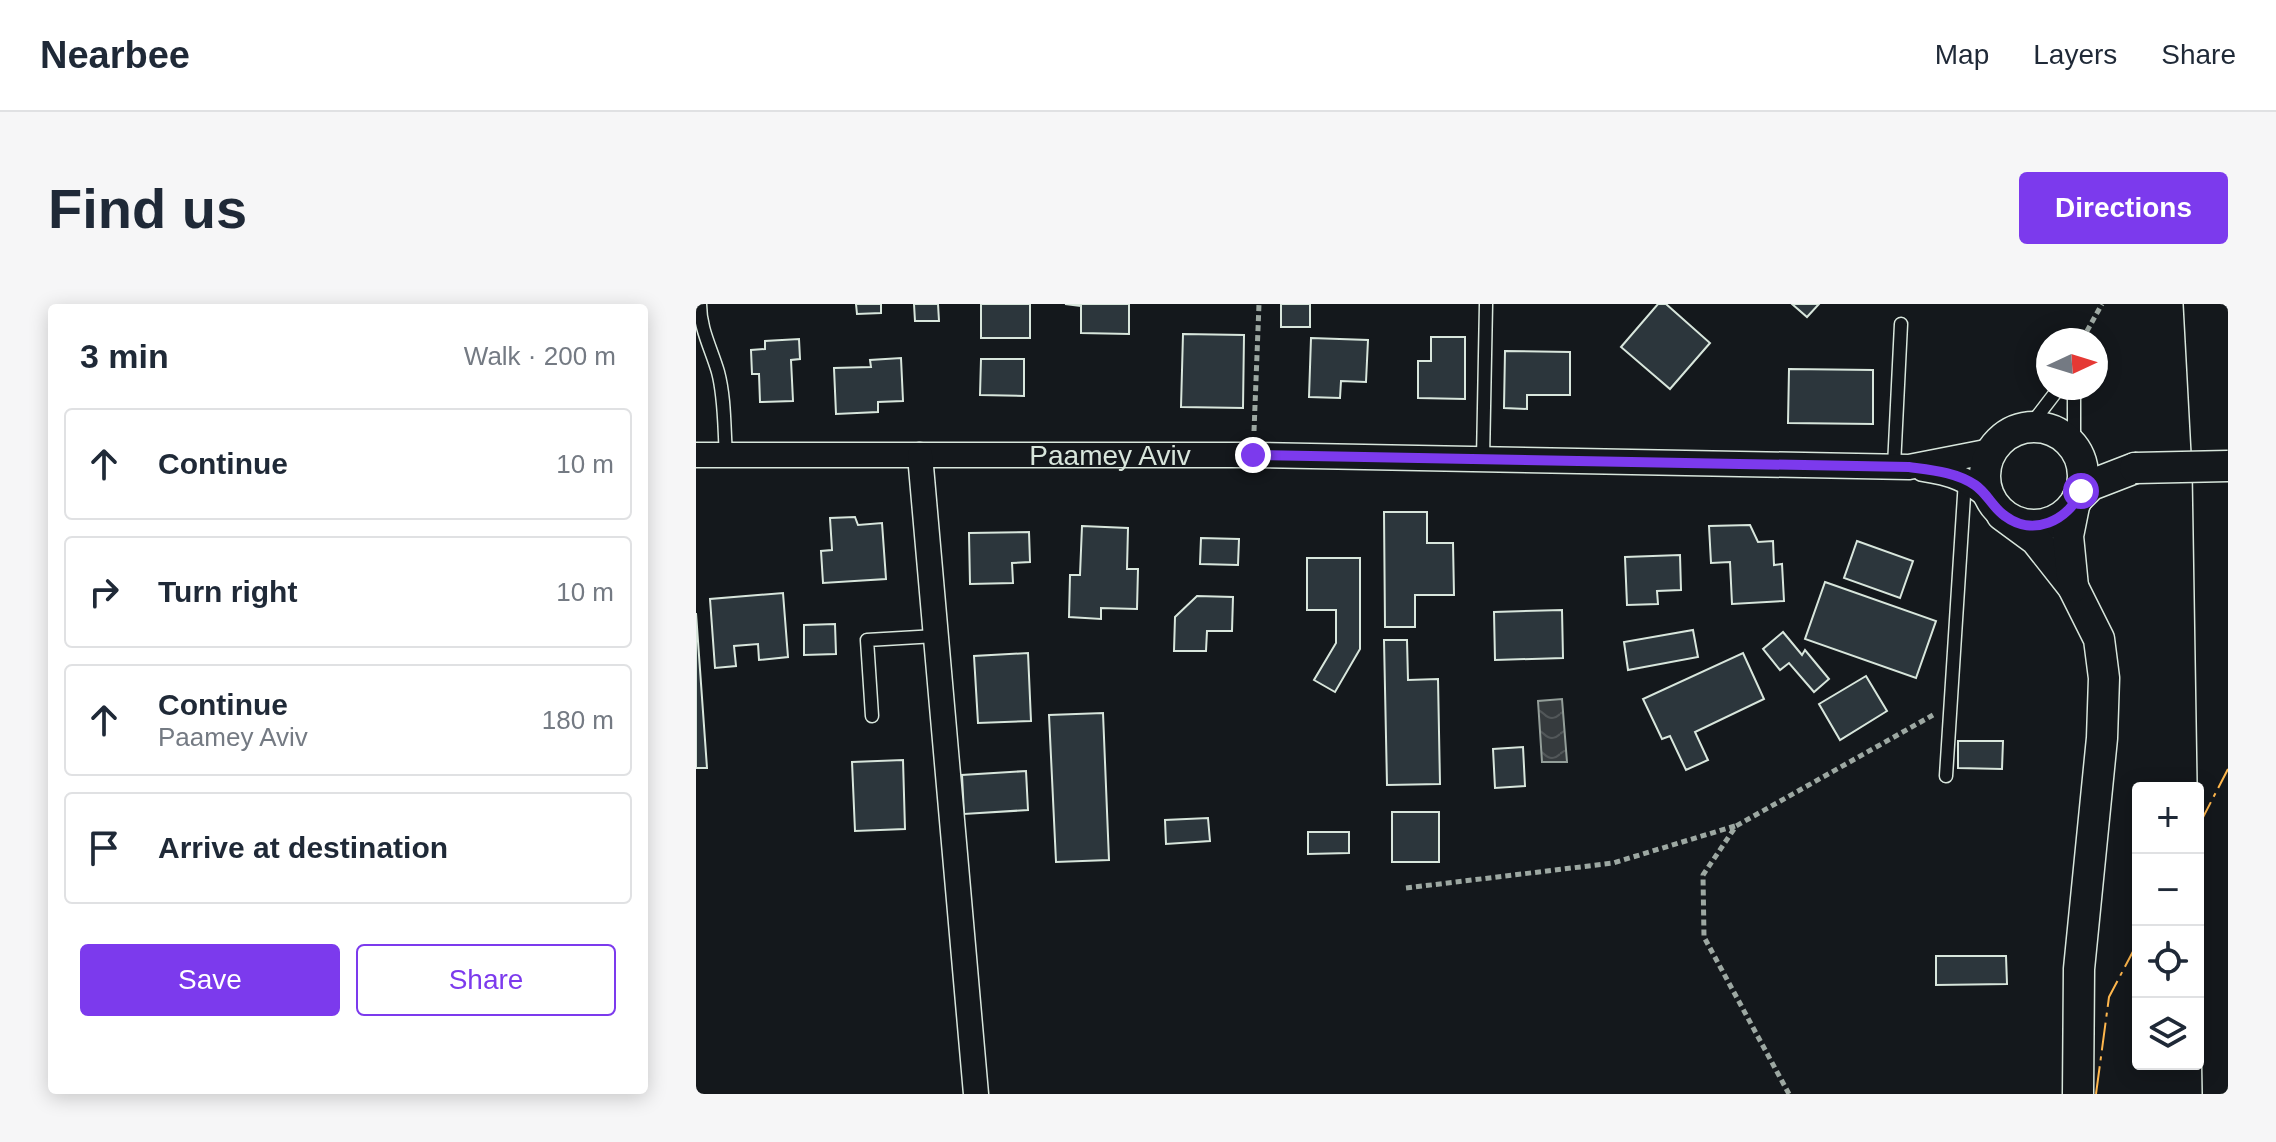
<!DOCTYPE html>
<html lang="en">
<head>
<meta charset="utf-8">
<style>
	body { margin:0; font-family:Helvetica,sans-serif; background:#f6f6f7; color:#1f2937 }
	.controls { position:absolute; right:24px; bottom:24px; display:grid; overflow:hidden; border-radius:8px; box-shadow:0 4px 20px #0003 }
	.controls button { width:72px; height:72px; display:grid; place-items:center; padding:0; border:0; border-bottom:2px solid #e0e1e3; background:#fff; color:#1f2937; font:40px sans-serif }
	.compass { position:absolute; left:1340px; top:24px; width:72px; height:72px; border-radius:50%; background:#fff; box-shadow:0 4px 20px #0003; rotate:86deg }
	.stop { position:absolute; width:24px; height:24px; margin:-18px; border:6px solid #7c3aed; border-radius:50%; background:#fff }
	.stop.end { background:#7c3aed; border-color:#fff; box-shadow:0 2px 8px #0008 }
	.list { margin:0; padding:0; list-style:none }
	h2 { display:flex; justify-content:space-between; align-items:center; height:104px; margin:0; padding:0 32px; font-size:34px }
	h2 small { font-size:26px; font-weight:400; color:#747a83 }
	.list li { display:grid; grid-template-columns:52px 1fr auto; gap:24px; align-items:center; box-sizing:border-box; height:112px; margin:0 16px 16px; padding:0 16px; border:2px solid #e0e1e3; border-radius:8px }
	.list b { display:block; font-size:30px; white-space:nowrap }
	.list p { margin:0; font-size:26px; white-space:nowrap; color:#747a83 }
	.list em { font-size:26px; font-style:normal; color:#747a83 }
	.actions { display:flex; gap:16px; padding:24px 32px }
	.actions a { flex:1; padding:18px 0; border:2px solid #7c3aed; border-radius:8px; text-align:center; font-size:28px; color:#7c3aed }
	.actions .main { background:#7c3aed; color:#fff }
	.icon { flex:none; width:44px; height:44px; fill:none; stroke:currentColor; stroke-width:2; stroke-linecap:round; stroke-linejoin:round }
	.map { position:relative; flex:none; width:1532px; height:790px; overflow:hidden; border-radius:8px }
	header { display:flex; align-items:center; gap:48px; box-sizing:border-box; height:112px; padding:0 40px; background:#fff; border-bottom:2px solid #e0e1e3 }
	header strong { font-size:38px }
	nav { display:flex; gap:44px; margin-inline-start:auto; font-size:28px }
	.intro { display:flex; align-items:center; justify-content:space-between; box-sizing:border-box; height:192px; padding:0 48px }
	h1 { margin:0; font-size:56px }
	.button { padding:20px 36px; border-radius:8px; background:#7c3aed; color:#fff; font-size:28px; font-weight:700 }
	main { display:flex; gap:48px; padding:0 48px }
	aside { flex:1; background:#fff; border-radius:8px; box-shadow:0 4px 20px #0003 }
	.map>svg:first-child { display:block }
	.water { fill:url(#water-waves); stroke:#939e99; stroke-width:2 }
	.building { fill:#2c363c; stroke:#d8e6dc; stroke-width:2 }
	.lines { fill:none; stroke-linecap:round; stroke-linejoin:round }
	.service-casing { stroke:#d8e6dc; stroke-width:15 }
	.minor-casing { stroke:#d8e6dc; stroke-width:27 }
	.tertiary-casing { stroke:#d8e6dc; stroke-width:33 }
	.motorway-casing { stroke:#d8e6dc; stroke-width:47 }
	.path { stroke:#9da8a2; stroke-width:5; stroke-dasharray:6 4; stroke-linecap:butt }
	.service { stroke:#14181c; stroke-width:12 }
	.minor { stroke:#14181c; stroke-width:24 }
	.tertiary { stroke:#14181c; stroke-width:30 }
	.motorway { stroke:#14181c; stroke-width:44 }
	.tertiary-bridge-casing { stroke:#d8e6dc; stroke-width:33; stroke-linecap:butt }
	.tertiary-bridge { stroke:#14181c; stroke-width:30 }
	.power { stroke:#ffb74d; stroke-width:2; stroke-dasharray:28 6 4 6; stroke-linecap:butt }
	.route { stroke:#7c3aed; stroke-width:10 }
	.labels { text-anchor:middle; dominant-baseline:central; stroke-width:6; stroke-linejoin:round; paint-order:stroke }
	.street-label { font-size:28px; fill:#d8e6dc; stroke:#14181c }
</style>
</head>
<body>
<header>
<strong>Nearbee</strong>
<nav><a>Map</a><a>Layers</a><a>Share</a></nav>
</header>
<div class="intro"><h1>Find us</h1><a class="button">Directions</a></div>
<main>
<aside>
<h2>3 min<small>Walk · 200 m</small></h2>
<ul class="list">
<li><svg class="icon" aria-label="ahead" viewBox="0 0 24 24"><path d="M12 20V5M6 11l6-6 6 6"/></svg><div><b>Continue</b></div><em>10 m</em></li>
<li><svg class="icon" aria-label="right" viewBox="0 0 24 24"><path d="M7 20v-9h11M14 6l5 5-5 5"/></svg><div><b>Turn right</b></div><em>10 m</em></li>
<li><svg class="icon" aria-label="ahead" viewBox="0 0 24 24"><path d="M12 20V5M6 11l6-6 6 6"/></svg><div><b>Continue</b><p>Paamey Aviv</p></div><em>180 m</em></li>
<li><svg class="icon" aria-label="arrive" viewBox="0 0 24 24"><path d="M6 21V4h12l-3 4 3 4H6"/></svg><div><b>Arrive at destination</b></div></li>
</ul>
<div class="actions"><a class="main">Save</a><a>Share</a></div>
</aside>
<div class="map">
<svg width="1532" height="790" viewBox="0 0 1532 790">
	<defs>
		<pattern id="water-waves" width="16" height="10" patternUnits="userSpaceOnUse" patternTransform="scale(2)"><rect width="16" height="10" fill="#363b3e"/><path d="M0 5q4-4 8 0t8 0" fill="none" stroke="#525759"/></pattern>
	</defs>
	<rect width="100%" height="100%" fill="#14181c"/>
	<path class="water" d="M866 395 871 458H846L842 397Z"/>
	<g class="building">
		<path d="M160 0H185V9L161 10Z"/>
		<path d="M218 0H242L243 17H219Z"/>
		<rect x="285" y="0" width="49" height="34"/>
		<path d="M369 0H433V30L385 29V2Z"/>
		<rect x="585" y="0" width="29" height="23"/>
		<path d="M962 0H970L1014 39 974 85 925 43Z"/>
		<path d="M1096 0H1123L1111 13Z"/>
		<path d="M487 30 548 31 547 104 485 103Z"/>
		<path d="M735 33H769V95L722 94V57H735Z"/>
		<path d="M615 34 672 36 670 78 645 77 644 94 613 93Z"/>
		<path d="M103 35 104 55 95 56 97 97 64 98 63 70H56L55 46 69 45V37Z"/>
		<path d="M809 47 874 48V91H831V105L808 104Z"/>
		<path d="M205 54 207 97 182 98V108L140 110 138 64 175 63 174 56Z"/>
		<path d="M285 55H328V92L284 91Z"/>
		<path d="M1093 65 1177 66V120L1092 119Z"/>
		<path d="M688 208H731V239H757L758 291H719V323H689Z"/>
		<path d="M159 213 162 221 186 219 190 275 127 279 125 247 136 246 134 214Z"/>
		<path d="M1054 221 1062 238 1077 237 1078 261 1086 260 1088 297 1036 300 1034 258 1015 259 1013 222Z"/>
		<path d="M386 222 432 224 431 265H442L441 305 405 304V315L373 313 374 271H384Z"/>
		<path d="M333 228 334 258 316 259 317 279 274 280 273 229Z"/>
		<path d="M505 234 543 235 542 261 504 260Z"/>
		<path d="M1161 237 1217 257 1204 294 1148 274Z"/>
		<path d="M984 251 985 286 961 287 962 300 931 301 929 253Z"/>
		<path d="M611 254H664V345L639 388 618 376 640 339V306H611Z"/>
		<path d="M1129 278 1240 317 1220 374 1109 335Z"/>
		<path d="M87 289 92 353 63 356 62 340 38 342 40 362 19 364 14 295Z"/>
		<path d="M501 292 537 293 536 327H511L510 347H478L479 313Z"/>
		<path d="M866 306 867 354 799 356 798 308Z"/>
		<path d="M0 309 11 464H0Z"/>
		<path d="M139 320 140 350 108 351V321Z"/>
		<path d="M997 326 1002 353 932 366 928 338Z"/>
		<path d="M1087 328 1106 351 1109 346 1133 375 1118 388 1093 359 1084 366 1067 345Z"/>
		<path d="M688 336H711L712 376 742 375 744 480 691 481Z"/>
		<path d="M332 349 335 417 282 419 278 352Z"/>
		<path d="M1047 349 1068 395 999 428 1012 456 990 466 974 432 966 435 947 395Z"/>
		<path d="M1170 372 1191 407 1144 436 1123 400Z"/>
		<path d="M407 409 413 556 360 558 353 411Z"/>
		<path d="M1262 437H1307L1306 465 1262 464Z"/>
		<path d="M827 443 829 482 799 484 797 445Z"/>
		<path d="M207 456 209 525 159 527 156 458Z"/>
		<path d="M330 467 332 506 268 510 266 471Z"/>
		<rect x="696" y="508" width="47" height="50"/>
		<path d="M512 514 514 537 470 540 469 516Z"/>
		<path d="M612 528H653V549L612 550Z"/>
		<path d="M1240 652H1310L1311 680 1240 681Z"/>
	</g>
	<g class="lines">
		<g class="service-casing">
			<g id="service">
				<path d="M4 0C4 25 15 44 22 68 29 94 28 124 30 151"/>
				<path d="M1320 126 1340 114 1363 84"/>
				<path d="M1378 142V84"/>
				<path d="M787 155 790 0"/>
				<path d="M1198 162 1205 20"/>
				<path d="M176 412 171 336 240 332"/>
				<path d="M1250 472 1269 176"/>
			</g>
		</g>
		<g class="minor-casing">
			<g id="minor">
				<path id="s1" d="M0 151H557L1213 163 1295 147"/>
				<path d="M224 151 280 790"/>
				<path d="M1227 165C1253 169 1274 175 1293 194"/>
			</g>
		</g>
		<g class="tertiary-casing">
			<g id="tertiary">
				<circle cx="1338" cy="172" r="49"/>
				<path d="M1381 195 1395 181 1439 164"/>
				<path d="M1306 211 1340 236 1377 283 1403 335 1408 374 1406 434 1383 665 1382 790"/>
				<path d="M1377 283 1372 232 1378 202"/>
			</g>
		</g>
		<g class="motorway-casing">
			<path id="motorway" d="M1510 0 1519 168 1529 790"/>
		</g>
		<g class="path">
			<path d="M1386 36 1406 0"/>
			<path d="M558 127 563 0"/>
			<path d="M710 584 917 559 1039 522"/>
			<path d="M1093 790 1008 633 1007 571 1040 522 1237 411"/>
		</g>
		<use href="#service" class="service"/>
		<use href="#minor" class="minor"/>
		<use href="#tertiary" class="tertiary"/>
		<use href="#motorway" class="motorway"/>
		<g class="tertiary-bridge-casing">
			<path id="tertiary-bridge" d="M1439 164 1532 162"/>
		</g>
		<use href="#tertiary-bridge" class="tertiary-bridge"/>
		<g class="power">
			<path d="M1502 523 1532 465"/>
			<path d="M1400 790 1413 693 1442 638"/>
		</g>
	</g>
	<g class="lines">
		<path class="route" d="M557 151 1213 163C1235 166 1260 168 1279 181 1291 189 1297 204 1309 212 1337 233 1372 217 1385 187"/>
	</g>
	<g class="labels">
		<g class="street-label">
			<text stroke="none"><textPath href="#s1" startOffset="414">Paamey Aviv</textPath></text>
		</g>
	</g>
</svg>
<div class="controls">
<button>+</button>
<button>−</button>
<button><svg class="icon" aria-label="locate" viewBox="0 0 24 24"><circle cx="12" cy="12" r="6"/><path d="M12 2v4M12 18v4M2 12h4M18 12h4"/></svg></button>
<button><svg class="icon" aria-label="layers" viewBox="0 0 24 24"><path d="M12 4l9 5-9 5-9-5zM3 14l9 5 9-5"/></svg></button>
</div>
<svg class="compass" viewBox="-18 -18 36 36"><path d="M0-13l5 13h-10z" fill="#e53935"/><path d="M0 13l5-13h-10z" fill="#747a83"/></svg>
<div class="stop" style="left:1385px;top:187px"></div>
<div class="stop end" style="left:557px;top:151px"></div>
</div>
</main>
</body>
</html>
